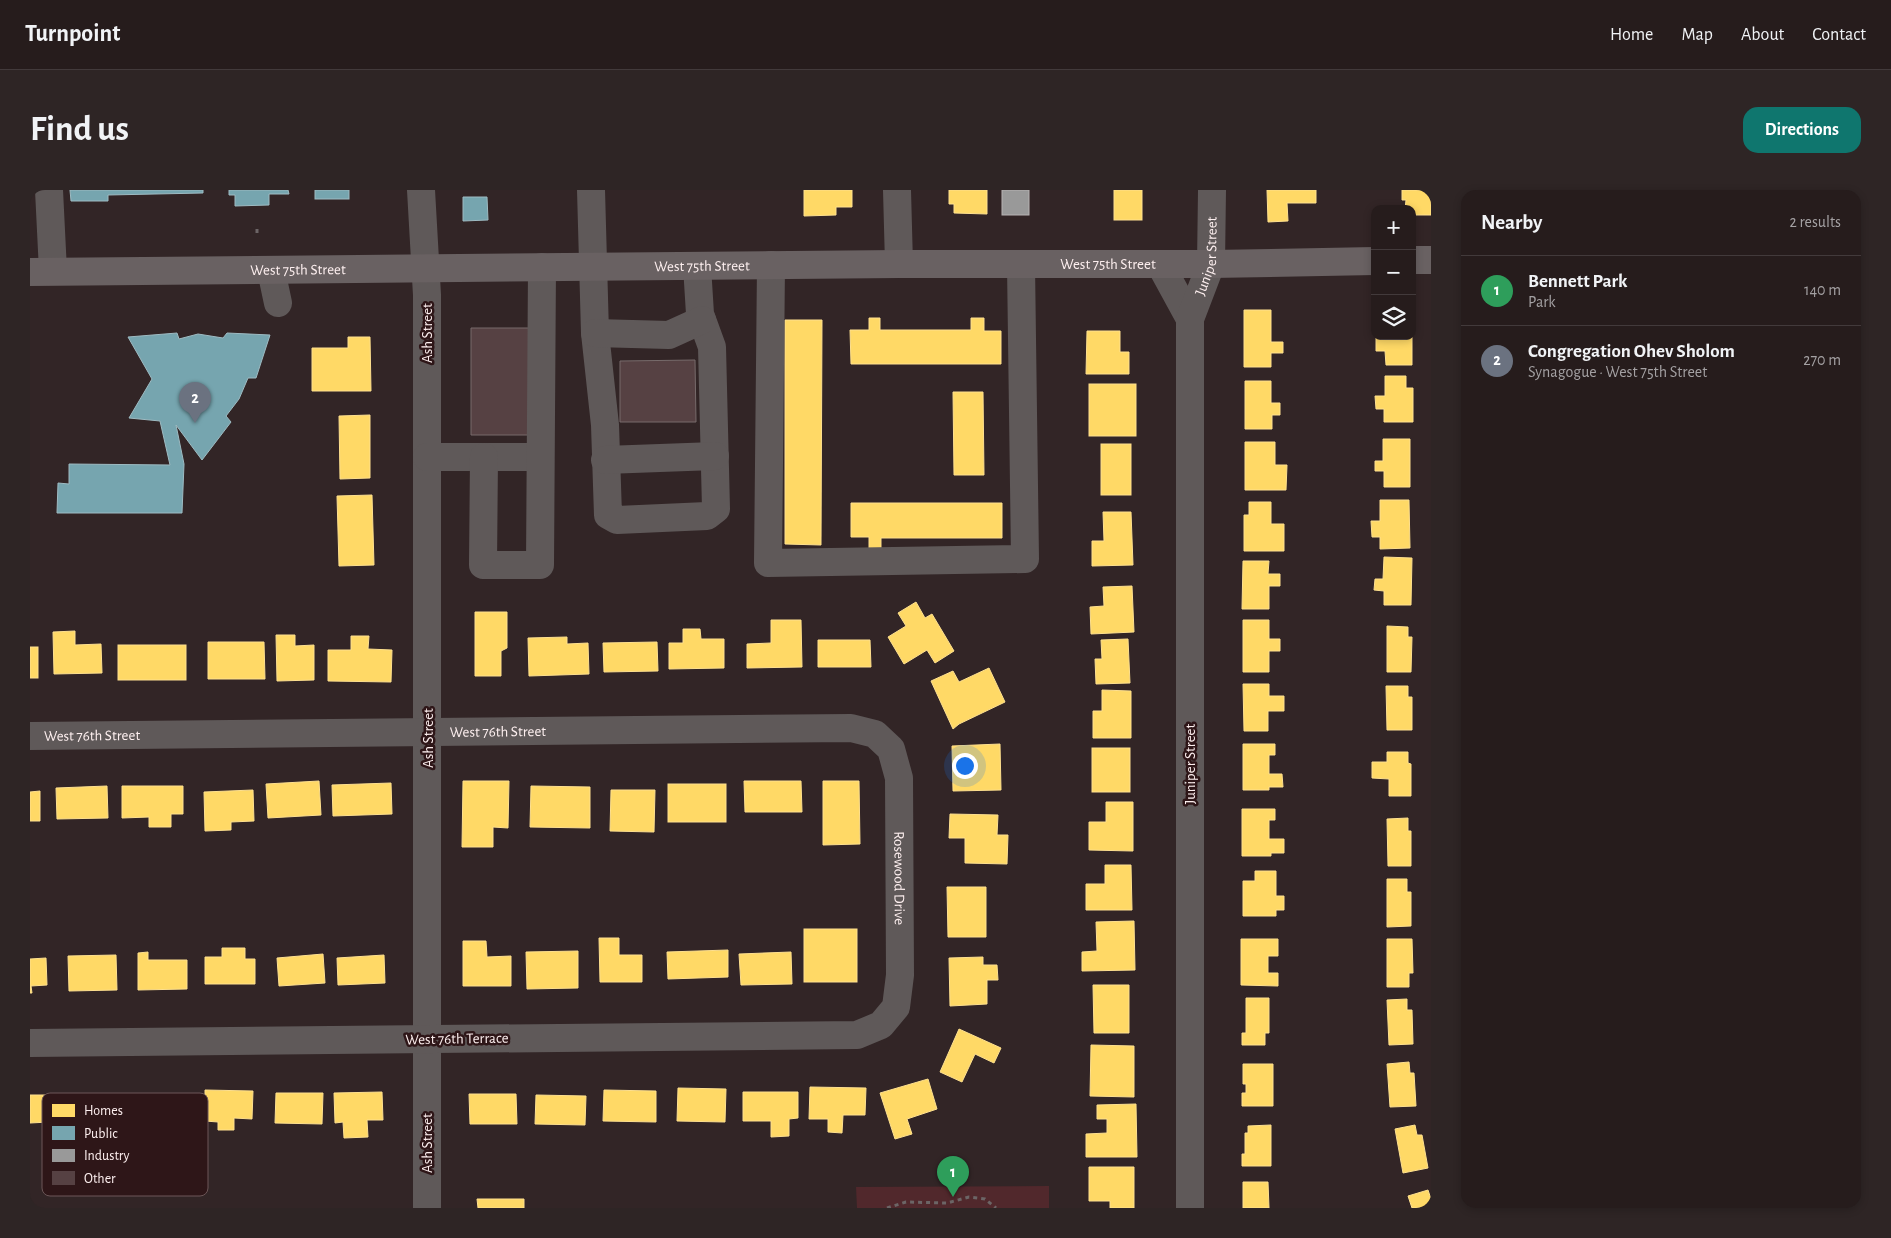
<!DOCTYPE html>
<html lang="en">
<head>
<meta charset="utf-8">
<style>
	body { margin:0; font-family:"Alegreya Sans",sans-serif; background:#2e2525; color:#f1f3f6 }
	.controls { position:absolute; right:15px; top:15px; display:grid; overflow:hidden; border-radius:10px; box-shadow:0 2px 8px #0003 }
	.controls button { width:45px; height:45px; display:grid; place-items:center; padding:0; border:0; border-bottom:1px solid #423a3b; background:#261c1c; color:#f1f3f6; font:25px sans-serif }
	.you { position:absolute; left:934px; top:575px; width:18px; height:18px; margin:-12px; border:4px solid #fff; border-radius:50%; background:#1a73e8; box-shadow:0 0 0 8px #1a73e833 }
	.badge { display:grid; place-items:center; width:32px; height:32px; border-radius:50%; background:#0f766e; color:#fff; font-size:16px; font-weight:700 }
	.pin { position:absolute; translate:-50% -41px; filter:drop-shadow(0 1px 2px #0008) }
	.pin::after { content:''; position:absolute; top:26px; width:18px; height:15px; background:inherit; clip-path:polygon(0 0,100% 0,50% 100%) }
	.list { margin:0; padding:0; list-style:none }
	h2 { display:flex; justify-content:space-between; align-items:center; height:65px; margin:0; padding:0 20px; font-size:21px }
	h2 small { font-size:16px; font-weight:400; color:#a4a1a3 }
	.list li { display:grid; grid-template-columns:32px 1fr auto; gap:15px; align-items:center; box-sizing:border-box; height:70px; padding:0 20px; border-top:1px solid #423a3b }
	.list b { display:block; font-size:19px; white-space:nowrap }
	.list p { margin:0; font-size:16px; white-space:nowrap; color:#a4a1a3 }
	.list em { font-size:16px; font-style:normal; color:#a4a1a3 }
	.icon { flex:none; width:28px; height:28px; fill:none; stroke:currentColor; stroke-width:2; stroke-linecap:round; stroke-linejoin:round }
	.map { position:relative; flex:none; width:1401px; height:1018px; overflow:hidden; border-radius:15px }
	header { display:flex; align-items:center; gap:30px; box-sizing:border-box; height:70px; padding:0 25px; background:#261c1c; border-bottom:1px solid #423a3b }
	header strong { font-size:24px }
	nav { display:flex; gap:28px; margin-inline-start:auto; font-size:18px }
	.intro { display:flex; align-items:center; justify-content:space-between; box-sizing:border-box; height:120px; padding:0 30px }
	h1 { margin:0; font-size:35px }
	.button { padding:12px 22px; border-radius:15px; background:#0f766e; color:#fff; font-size:18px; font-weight:700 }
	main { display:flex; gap:30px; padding:0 30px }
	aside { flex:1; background:#261c1c; border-radius:15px; box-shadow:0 2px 8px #0003 }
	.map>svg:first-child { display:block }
	.green { fill:#51282c }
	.homes { fill:#ffd966; stroke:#fee08f }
	.public { fill:#76a5af; stroke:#9ebbc2 }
	.industry { fill:#999; stroke:#b7b3b3 }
	.building { fill:#564143; stroke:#776b6b }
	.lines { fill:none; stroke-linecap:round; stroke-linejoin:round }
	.path { stroke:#6c6566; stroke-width:3; stroke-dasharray:4 4; stroke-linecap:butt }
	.minor { stroke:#5f5959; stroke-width:28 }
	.major { stroke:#696162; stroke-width:28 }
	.labels { text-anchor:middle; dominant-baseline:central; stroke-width:5; stroke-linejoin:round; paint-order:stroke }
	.street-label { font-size:15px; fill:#fdefef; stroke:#2e1618 }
	.key { fill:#2e1618; stroke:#6c5758; stroke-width:1 }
	.key-label { font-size:14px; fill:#fdefef }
</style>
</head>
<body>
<header>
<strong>Turnpoint</strong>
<nav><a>Home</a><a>Map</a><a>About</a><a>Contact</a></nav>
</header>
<div class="intro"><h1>Find us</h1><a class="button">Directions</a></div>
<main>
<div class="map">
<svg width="1401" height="1018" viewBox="0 0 1401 1018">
	<rect width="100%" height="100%" fill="#322526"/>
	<path class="green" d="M1019 996V1018H827L826 997Z"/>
	<g class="homes">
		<path d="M774 0H822V17H806V25L774 26Z"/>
		<path d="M919 0H957V24L924 23V14H919Z"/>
		<rect x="1084" y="0" width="28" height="30"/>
		<path d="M1237 0H1286V13H1257L1258 31 1238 32Z"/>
		<path d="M1372 0H1401V25H1382V19H1375L1376 10H1372Z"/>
		<path d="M1214 120H1241V152H1253V163H1241V177H1214Z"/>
		<path d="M839 128H850V140H941V128H954V141H971V174H821L820 140H839Z"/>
		<path d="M755 130H792L791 355 755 354Z"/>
		<path d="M1057 141H1090V162H1099V184H1056Z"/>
		<path d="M1354 146H1382V175H1356L1355 161H1346V148H1354Z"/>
		<path d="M318 147H340L341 201H282V158H318Z"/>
		<path d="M1355 186H1376V198H1383V232H1354V219H1346L1345 206H1355Z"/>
		<path d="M1215 191H1241V213H1250V225H1242V239H1215Z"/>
		<rect x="1059" y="194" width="47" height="52"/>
		<path d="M923 202H953L954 285H924Z"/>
		<path d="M340 225V288L310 289 309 226Z"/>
		<path d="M1353 249H1380V297H1354V281H1345V271H1353Z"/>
		<path d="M1215 252H1245V275H1257L1256 300H1215Z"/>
		<rect x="1071" y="254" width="30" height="51"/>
		<path d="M342 305 344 375 309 376 307 306Z"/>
		<path d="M1350 310H1379L1380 358 1350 359V347H1342L1341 331H1350Z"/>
		<path d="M1219 312H1241V334H1254V361H1214V325H1219Z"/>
		<path d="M821 313H972V348H851V360H839V347H821Z"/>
		<path d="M1073 322H1101L1103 375 1062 376V351H1074Z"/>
		<path d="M1354 367 1382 368 1381 415H1354V401L1344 400 1345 389H1353Z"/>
		<path d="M1213 371H1239L1238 384H1250V396H1239V419H1212Z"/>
		<path d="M1102 396 1104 442 1061 444 1060 417 1074 416 1073 397Z"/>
		<path d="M886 412 895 428 902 424 924 461 905 473 897 460 874 474 858 447 876 436 868 423Z"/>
		<path d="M445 422H477V458L471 461V486H445Z"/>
		<path d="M741 430H771L772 477 717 478V454L741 453Z"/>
		<path d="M1213 430H1239V449H1250V461H1239V482H1213Z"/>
		<path d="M1357 436 1378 437V447H1382L1381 482H1357Z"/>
		<path d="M653 439H670L671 449H694V478L639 479V453H653Z"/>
		<path d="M45 441V455L71 454 72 483 24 484 23 442Z"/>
		<path d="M246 445H265V456L284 455V490L247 491Z"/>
		<path d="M321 446H339L338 459 362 460 361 492 298 491V460H321Z"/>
		<path d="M537 447V454L558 453 559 484 499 486 498 448Z"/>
		<path d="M1098 449 1100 493 1066 494 1065 469H1072L1071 450Z"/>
		<path d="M788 450H840L841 477H788Z"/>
		<path d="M178 452H234L235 489H178Z"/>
		<path d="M627 452 628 481 574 482 573 453Z"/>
		<rect x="88" y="455" width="68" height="35"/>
		<rect x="0" y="457" width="8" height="31"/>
		<path d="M959 478 975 512 929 534 923 539 901 491 923 481 929 492Z"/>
		<path d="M1213 494H1239V506H1254V521H1238V541H1214Z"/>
		<path d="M1356 496H1378V507H1382V540H1357Z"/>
		<path d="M1072 500 1101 501V548H1063V521H1072Z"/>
		<path d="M970 554 971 600 923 601 922 556Z"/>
		<path d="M1213 554H1245V565H1239V584H1252L1253 597H1239V600H1213Z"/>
		<rect x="1062" y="558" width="38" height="44"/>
		<path d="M1357 562H1378V573L1381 574V606H1359V589L1342 588V572H1357Z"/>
		<path d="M289 591 291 625 238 628 236 594Z"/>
		<path d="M433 591H479L478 638 463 637V657H432Z"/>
		<path d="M714 591H771L772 622H715Z"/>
		<path d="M793 591H829L830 654 793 655Z"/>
		<path d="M361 593 362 624 303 626 302 595Z"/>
		<rect x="638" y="594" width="58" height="38"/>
		<path d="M77 596 78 628 27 629 26 598Z"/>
		<path d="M92 596H153V624H141V637H119V627L92 628Z"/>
		<path d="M501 596 560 597V638L500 637Z"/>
		<path d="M223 600 224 631 201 632V640L175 641 174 602Z"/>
		<path d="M581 600H625L624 642 580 641Z"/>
		<path d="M10 601V631H0V602Z"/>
		<path d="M1076 612H1103V661L1059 660V632H1076Z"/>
		<path d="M1212 619H1245V630H1239V649H1254V663H1241V666H1212Z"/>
		<path d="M920 624 968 625 967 645H978L977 674 935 673V648H919Z"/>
		<path d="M1378 628V641H1381V676H1358L1357 629Z"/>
		<path d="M1075 675H1101L1102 720H1056V694H1075Z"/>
		<path d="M1225 681H1246V706H1254V720H1246V726H1213V691H1225Z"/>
		<path d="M1357 689H1377V702H1381V736L1357 737Z"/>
		<path d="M917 697H956V747H918Z"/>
		<path d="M1104 731 1105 780 1052 781V762L1067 761 1066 732Z"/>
		<rect x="774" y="739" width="53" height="53"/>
		<path d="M569 748H589V765H612V792H570Z"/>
		<path d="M1211 749H1248V766H1238V783H1248V796L1211 795Z"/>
		<path d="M1357 749H1382L1383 783H1379V797H1357Z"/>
		<path d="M433 751H456L457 767 481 766V796H433Z"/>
		<path d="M192 758H215V769H225V794H175V767H192Z"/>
		<path d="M698 760V787L638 789 637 762Z"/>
		<path d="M548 761V798L497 799 496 762Z"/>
		<path d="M118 762V770H157V799L108 800V763Z"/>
		<path d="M761 762 762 794 711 795 709 764Z"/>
		<path d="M293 764 295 793 249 796 247 768Z"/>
		<path d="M86 765 87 800 39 801 38 766Z"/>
		<path d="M354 765 355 793 308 795 307 768Z"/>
		<path d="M953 767V775H967L968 790H957V814L920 816 919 768Z"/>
		<path d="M16 768 17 795 1 796 2 803H0V769Z"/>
		<path d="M1063 795H1099V843H1064Z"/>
		<path d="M1216 808H1239V843H1235V855H1212V843H1216Z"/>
		<path d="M1377 809V820H1382L1383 854 1359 855 1357 810Z"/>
		<path d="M929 839 971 858 964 873 945 864 932 892 910 882Z"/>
		<path d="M1061 855 1104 856V907L1060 906Z"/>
		<path d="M1379 872 1380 883H1384L1386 916 1360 917 1357 874Z"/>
		<path d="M1213 874H1243V916H1212V903H1216V894H1213Z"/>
		<path d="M898 889 907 919 877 929 882 944 865 949 850 903Z"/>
		<path d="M780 897 836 898 835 925H813L812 943 798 942V929H779Z"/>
		<path d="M648 898 696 899 695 932 647 931Z"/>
		<path d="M175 900 223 901 222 929 204 928V940H188V932L175 931Z"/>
		<path d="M574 900 626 901V932L573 931Z"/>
		<path d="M352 902 353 930H337L338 947 314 948 313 932 305 933 304 903Z"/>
		<path d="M713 902H768V928L759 929V946L741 947V931H713Z"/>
		<path d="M246 903H293L292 934 245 933Z"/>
		<path d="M439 904H486L487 934H440Z"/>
		<path d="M0 905H18L19 932 0 933Z"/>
		<path d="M506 905 556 906 555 935 505 934Z"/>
		<path d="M1106 914 1107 967H1056V944L1077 943V929H1067V915Z"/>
		<path d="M1241 935V976H1212V964H1215V943H1218V936Z"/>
		<path d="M1385 935 1387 945H1392L1398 978 1373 983 1365 939Z"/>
		<path d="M1059 977H1104V1018H1080V1011H1059Z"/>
		<path d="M1213 992H1238L1239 1018H1213Z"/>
		<path d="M1398 1000 1401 1009V1018H1382L1378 1006Z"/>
		<path d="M447 1009H494V1018H448Z"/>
	</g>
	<g class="public">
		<path d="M40 0H173V3L78 5V11H41Z"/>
		<path d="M199 0H258L259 4H239V15L205 16V5H199Z"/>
		<rect x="285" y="0" width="34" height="9"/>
		<path d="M433 7H457L458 30 433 31Z"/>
		<path d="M147 143 149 149 168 144 193 148 197 143 240 145 226 188H218L209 209 196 226 201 232 172 270 146 235 154 274 152 323H27L28 293 39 294V274L140 275 130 231 99 228 122 189 98 147Z"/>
	</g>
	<rect class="industry" x="972" y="0" width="27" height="25"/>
	<g class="building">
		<path d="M441 138H500L499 245H441Z"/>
		<path d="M665 170 666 232H590V171Z"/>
	</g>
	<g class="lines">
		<g class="path">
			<path d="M227 39V43"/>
			<path d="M857 1018 876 1012 917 1013 939 1007 955 1009 966 1018"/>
		</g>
		<g class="minor">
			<path d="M19 0 23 81"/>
			<path d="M391 0 397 105V1018"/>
			<path d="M561 0 565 143 575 235 578 325 587 330 677 326 686 319 682 157 670 124 667 76"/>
			<path d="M867 0 869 74"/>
			<path d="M1130 74 1160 129"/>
			<path d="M741 75 738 373 995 369 991 75"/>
			<path d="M241 80 248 113"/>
			<path d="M565 143 639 145 672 130"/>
			<path d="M397 267H510"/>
			<path d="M454 267 453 375H510L512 77"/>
			<path d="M575 270 685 266"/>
			<path id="s1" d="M0 546 821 538 845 544 861 559 869 588 870 785 866 817 851 835 827 845 0 853"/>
			<path id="s2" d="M1160 1018V129L1181 74 1182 0"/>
		</g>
		<g class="major">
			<path d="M1382 70H1401"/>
			<path id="s3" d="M0 82 869 74H1181L1345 71"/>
		</g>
	</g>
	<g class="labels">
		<g class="street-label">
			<text stroke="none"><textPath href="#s2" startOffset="955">Juniper Street</textPath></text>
			<text stroke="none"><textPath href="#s3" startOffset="1078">West 75th Street</textPath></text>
			<text stroke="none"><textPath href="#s3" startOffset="672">West 75th Street</textPath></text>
			<text stroke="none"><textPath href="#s3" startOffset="268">West 75th Street</textPath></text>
			<text transform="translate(397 143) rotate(-90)">Ash Street</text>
			<text stroke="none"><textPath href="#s1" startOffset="468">West 76th Street</textPath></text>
			<text stroke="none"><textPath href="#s1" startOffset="62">West 76th Street</textPath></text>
			<text transform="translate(398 548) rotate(-90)">Ash Street</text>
			<text transform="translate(1160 574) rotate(-90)">Juniper Street</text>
			<text stroke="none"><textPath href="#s1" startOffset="998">Rosewood Drive</textPath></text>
			<text transform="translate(427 849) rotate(-1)">West 76th Terrace</text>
			<text transform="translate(397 953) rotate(-90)">Ash Street</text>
		</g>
	</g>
	<rect x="12" y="903" width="166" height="103" rx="8" class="key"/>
	<rect x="22" y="914" width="23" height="13" fill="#ffd966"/>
	<rect x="22" y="936" width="23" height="14" fill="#76a5af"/>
	<rect x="22" y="959" width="23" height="13" fill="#999"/>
	<rect x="22" y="981" width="23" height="14" fill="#564143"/>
	<g class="key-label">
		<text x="54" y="925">Homes</text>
		<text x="54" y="948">Public</text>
		<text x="54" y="970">Industry</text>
		<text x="54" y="993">Other</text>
	</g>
</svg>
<div class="controls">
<button>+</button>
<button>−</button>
<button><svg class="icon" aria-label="layers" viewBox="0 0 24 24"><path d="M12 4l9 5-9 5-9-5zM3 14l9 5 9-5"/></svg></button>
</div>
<div class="you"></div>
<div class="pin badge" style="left:923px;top:1007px;background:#2e9e5b">1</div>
<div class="pin badge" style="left:165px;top:233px;background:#6b7280">2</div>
</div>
<aside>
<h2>Nearby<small>2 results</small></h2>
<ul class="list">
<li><span class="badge" style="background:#2e9e5b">1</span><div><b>Bennett Park</b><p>Park</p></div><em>140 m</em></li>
<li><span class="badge" style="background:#6b7280">2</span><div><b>Congregation Ohev Sholom</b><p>Synagogue · West 75th Street</p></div><em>270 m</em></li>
</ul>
</aside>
</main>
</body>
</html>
